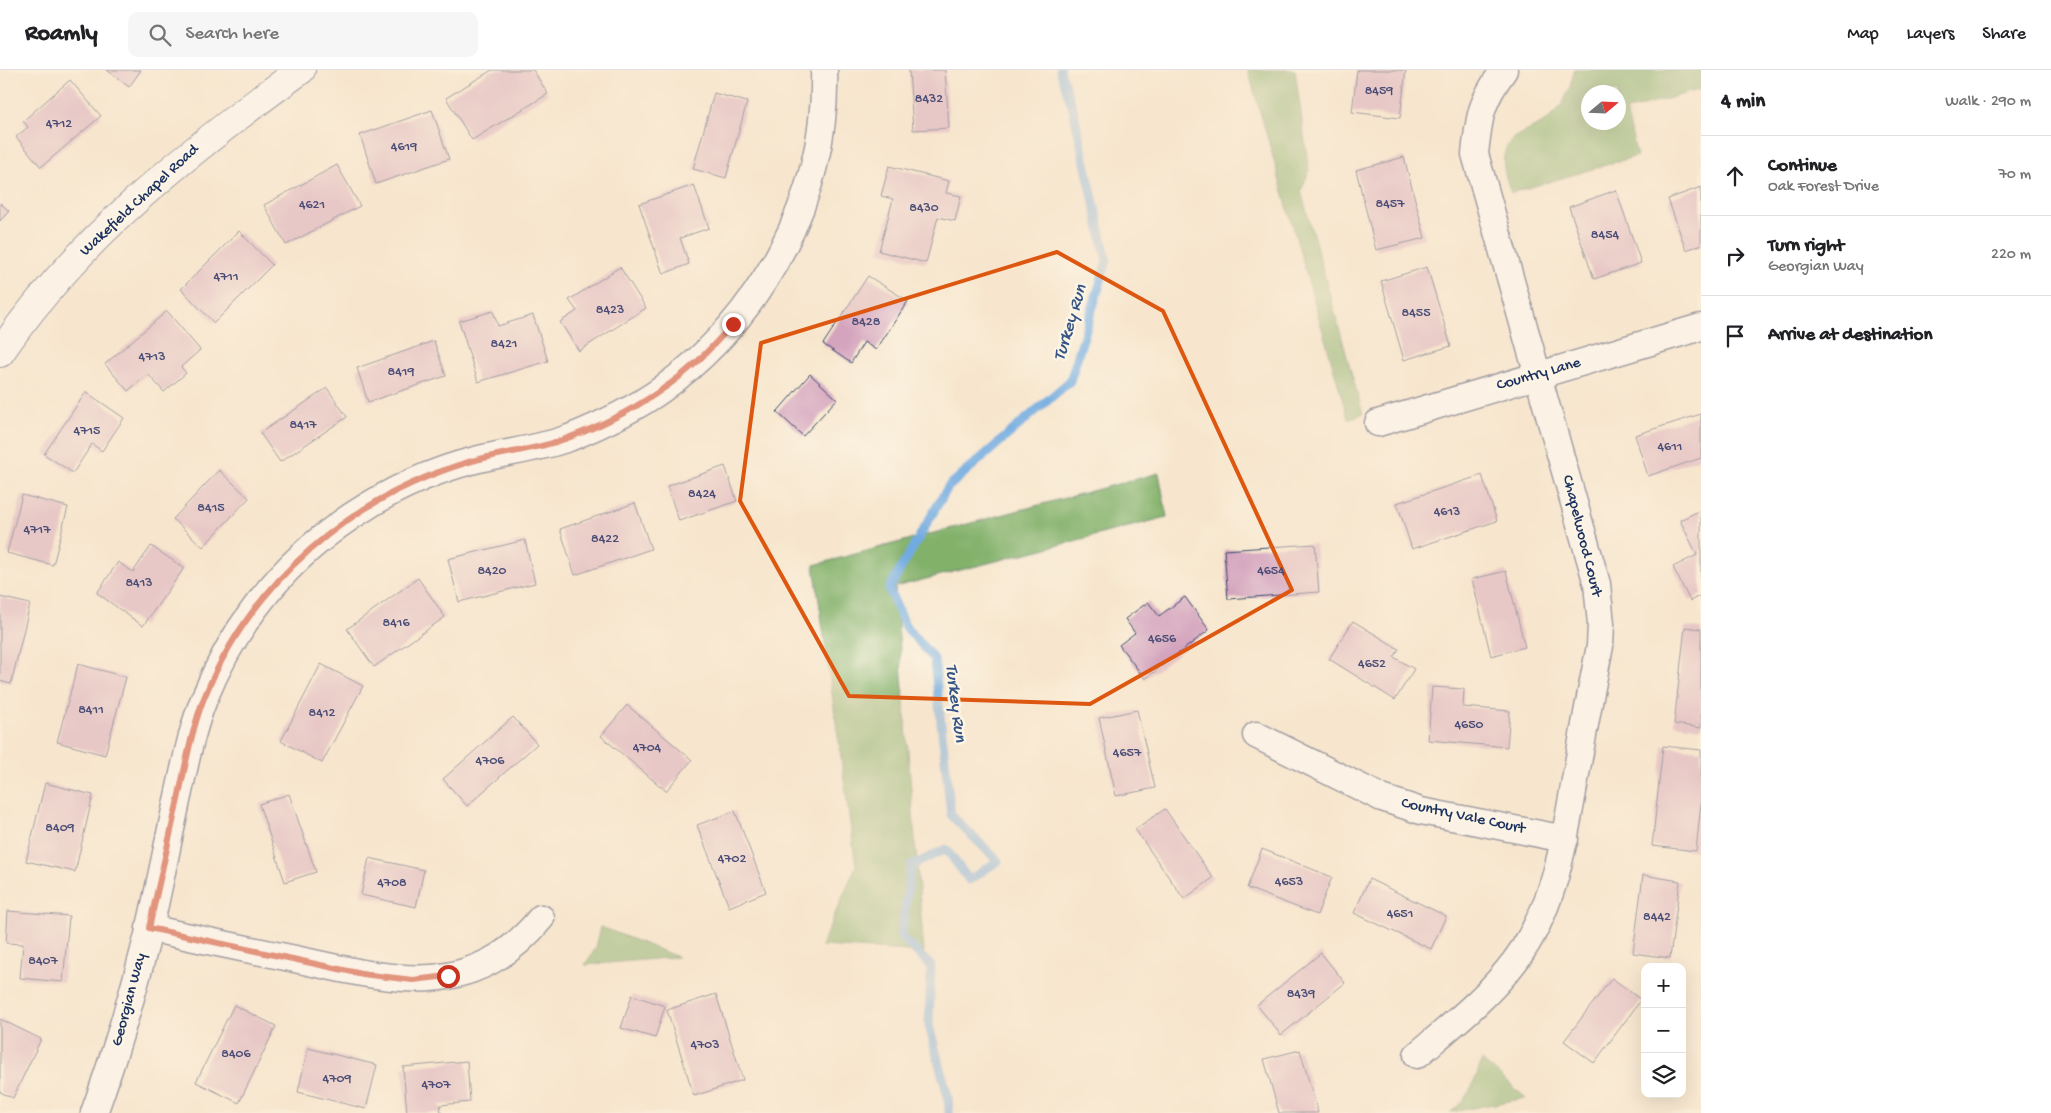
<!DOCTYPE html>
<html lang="en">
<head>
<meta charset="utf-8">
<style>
	body { margin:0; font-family:"Gochi Hand",sans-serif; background:#f6f6f6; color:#202124 }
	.controls { position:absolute; right:15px; bottom:15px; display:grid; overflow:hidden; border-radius:10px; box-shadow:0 5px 20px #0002 }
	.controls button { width:45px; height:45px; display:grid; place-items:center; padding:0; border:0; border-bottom:1px solid #e0e0e0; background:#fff; color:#202124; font:25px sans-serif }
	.compass { position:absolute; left:1581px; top:15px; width:45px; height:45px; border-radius:50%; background:#fff; box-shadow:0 5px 20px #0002; rotate:71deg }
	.stop { position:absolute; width:15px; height:15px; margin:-11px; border:4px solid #c8321e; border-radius:50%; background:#fff }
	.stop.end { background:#c8321e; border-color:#fff; box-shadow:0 1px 5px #0008 }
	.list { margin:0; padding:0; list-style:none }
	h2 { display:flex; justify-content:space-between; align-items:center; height:65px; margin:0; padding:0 20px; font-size:21px }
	h2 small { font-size:16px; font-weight:400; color:#757577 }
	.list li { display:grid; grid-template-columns:32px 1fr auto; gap:15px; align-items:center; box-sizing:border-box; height:80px; padding:0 20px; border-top:1px solid #e0e0e0 }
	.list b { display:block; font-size:19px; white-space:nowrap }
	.list p { margin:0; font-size:16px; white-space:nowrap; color:#757577 }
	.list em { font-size:16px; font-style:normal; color:#757577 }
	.icon { flex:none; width:28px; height:28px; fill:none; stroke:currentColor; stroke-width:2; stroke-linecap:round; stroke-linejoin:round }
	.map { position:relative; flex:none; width:1701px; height:1043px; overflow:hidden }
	header { display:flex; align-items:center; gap:30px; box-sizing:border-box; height:70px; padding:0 25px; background:#fff; border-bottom:1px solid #e0e0e0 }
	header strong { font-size:24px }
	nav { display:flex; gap:28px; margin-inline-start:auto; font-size:18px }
	.search { width:350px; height:45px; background:#f6f6f6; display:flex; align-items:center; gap:12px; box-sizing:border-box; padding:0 18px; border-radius:10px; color:#757577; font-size:19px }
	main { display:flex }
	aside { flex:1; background:#fff }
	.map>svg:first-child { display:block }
	.forest { fill:#82b16a; stroke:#4e7064; fill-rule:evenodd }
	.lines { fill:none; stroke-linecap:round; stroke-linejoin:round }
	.stream { stroke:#71abe1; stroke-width:9 }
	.building { fill:#d4a4be }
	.street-casing { stroke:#3c4a6f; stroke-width:29 }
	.secondary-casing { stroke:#3c4a6f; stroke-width:30 }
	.street { stroke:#fff; stroke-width:26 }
	.secondary { stroke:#fff; stroke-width:28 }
	.route { stroke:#c8321e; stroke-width:6 }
	.marked { fill:none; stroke:#de5710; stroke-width:4; stroke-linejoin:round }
	.labels { text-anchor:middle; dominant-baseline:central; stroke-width:5; stroke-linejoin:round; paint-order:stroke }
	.number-label { font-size:14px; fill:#494c76 }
	.street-label { font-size:16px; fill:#1b2f5e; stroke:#fcf5e5 }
	.water-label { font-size:18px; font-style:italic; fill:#355485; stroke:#fcf5e5 }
</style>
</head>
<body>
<header>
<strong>Roamly</strong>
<div class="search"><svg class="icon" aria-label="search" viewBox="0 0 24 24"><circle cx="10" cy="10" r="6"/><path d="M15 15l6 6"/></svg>Search here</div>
<nav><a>Map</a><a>Layers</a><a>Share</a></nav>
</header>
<main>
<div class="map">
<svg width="1701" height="1043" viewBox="0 0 1701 1043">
	<rect width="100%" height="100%" fill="#fcf5e5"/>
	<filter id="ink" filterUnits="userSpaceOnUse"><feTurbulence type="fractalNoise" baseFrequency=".02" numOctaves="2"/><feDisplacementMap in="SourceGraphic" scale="10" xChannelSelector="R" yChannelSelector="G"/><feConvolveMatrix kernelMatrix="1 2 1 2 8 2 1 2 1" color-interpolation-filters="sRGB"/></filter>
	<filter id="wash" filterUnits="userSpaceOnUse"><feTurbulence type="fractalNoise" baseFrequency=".0096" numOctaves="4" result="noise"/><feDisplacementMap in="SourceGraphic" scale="20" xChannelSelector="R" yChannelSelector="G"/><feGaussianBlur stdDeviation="1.12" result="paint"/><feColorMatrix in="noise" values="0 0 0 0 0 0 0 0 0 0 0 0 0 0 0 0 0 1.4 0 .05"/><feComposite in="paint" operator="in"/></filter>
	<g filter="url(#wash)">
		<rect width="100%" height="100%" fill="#f7e6cd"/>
		<g class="forest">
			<path d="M1248 0H1295L1309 101 1301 121 1363 344 1348 349Z"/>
			<path d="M1574 0H1701V19L1626 41 1637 86 1511 123C1507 111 1502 98 1504 85 1508 62 1532 62 1547 50 1563 37 1571 20 1574 0ZM1618 22V52H1588V22Z"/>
			<path d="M1159 403 1167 447 895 517 924 882 821 876 856 796 814 495Z"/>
			<path d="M601 857 678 887 585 895 596 877Z"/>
			<path d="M1482 990 1526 1028 1451 1042C1469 1028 1475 1011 1482 990Z"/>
		</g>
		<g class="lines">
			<path class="stream" d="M949 1043 948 1027 929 956 931 896 901 867 911 796 946 779 969 810 998 791 951 745 934 589 905 556 889 519 948 417 1070 311 1107 191 1073 39 1060 0"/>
		</g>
		<g id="blocks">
			<g class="building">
				<path d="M107 0H141L129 17Z"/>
				<path d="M492 0H533L548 24 472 70 446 28Z"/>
				<path d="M909 0H945L949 58 913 60Z"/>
				<path d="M1357 0H1406L1400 48 1352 42Z"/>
				<path d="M70 10 101 46 41 97 16 67 28 57 23 51Z"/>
				<path d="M714 23 747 32 726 108 693 99Z"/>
				<path d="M432 40 449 89 376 114 360 65Z"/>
				<path d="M1404 87 1425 168 1376 180 1356 100Z"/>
				<path d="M337 95 360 136 286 175 264 135Z"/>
				<path d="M889 96 949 111 946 123 961 126 955 151 938 147 926 193 879 181 893 129 881 126Z"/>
				<path d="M694 115 709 158 680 168 689 194 663 204 639 134Z"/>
				<path d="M1701 117V175L1686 180 1668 129Z"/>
				<path d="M1616 120 1641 193 1594 209 1569 137Z"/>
				<path d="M0 133 9 141 0 151Z"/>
				<path d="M239 161 272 195 214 253 181 219Z"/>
				<path d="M620 197 646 238 579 281 560 252 577 241 569 230Z"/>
				<path d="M1427 197 1451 276 1404 290 1381 211Z"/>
				<path d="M868 206 908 231 876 280 864 272 851 293 823 274Z"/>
				<path d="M167 241 200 280 181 297 186 303 164 322 148 304 128 321 105 294Z"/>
				<path d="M493 241 498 256 533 245 548 291 478 312 459 251Z"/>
				<path d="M434 271 446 306 368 332 357 298Z"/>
				<path d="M810 304 837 329 803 366 777 342Z"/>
				<path d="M327 318 347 347 280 392 260 363Z"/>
				<path d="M86 322 124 348 102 381 92 374 73 403 44 384Z"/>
				<path d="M1701 344V388L1648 406 1635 365Z"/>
				<path d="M725 396 737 431 679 451 667 416Z"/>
				<path d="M219 400 249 428 203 477 173 449Z"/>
				<path d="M1482 405 1497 451 1412 479 1397 433Z"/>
				<path d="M22 425 68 437 53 495 7 483Z"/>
				<path d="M635 433 651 479 575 505 560 459Z"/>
				<path d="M1701 440V525L1690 531 1673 497 1697 485 1680 450Z"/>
				<path d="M525 470 535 513 459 532 448 489Z"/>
				<path d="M1315 474 1319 522 1228 529 1224 480Z"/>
				<path d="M151 476 184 498 143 556 97 523 118 492 133 502Z"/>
				<path d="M1506 501 1525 577 1491 586 1472 509Z"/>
				<path d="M418 508 445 547 374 597 347 559Z"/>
				<path d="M0 527 30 534 11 614 0 611Z"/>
				<path d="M1185 527 1209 560 1145 609 1119 575 1135 563 1125 549 1148 532 1159 546Z"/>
				<path d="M1353 551 1399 579 1394 587 1414 599 1395 630 1329 589Z"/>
				<path d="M1685 557 1701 559V658L1674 654Z"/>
				<path d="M78 594 126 607 105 685 57 672Z"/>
				<path d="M321 594 363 616 322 693 281 671Z"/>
				<path d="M1432 617 1464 619 1463 637 1510 641 1507 677 1428 670Z"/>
				<path d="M627 635 692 690 666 721 601 666Z"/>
				<path d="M1137 640 1155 718 1116 726 1099 648Z"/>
				<path d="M513 647 537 674 467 736 443 709Z"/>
				<path d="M1663 676 1701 680V733L1696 781 1652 776Z"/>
				<path d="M45 713 93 725 75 802 26 791Z"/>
				<path d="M289 724 316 802 285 812 259 734Z"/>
				<path d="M1165 739 1213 808 1184 829 1135 759Z"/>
				<path d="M735 741 766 822 729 837 697 755Z"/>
				<path d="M1262 779 1332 807 1317 845 1247 818Z"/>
				<path d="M369 788 424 800 416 837 361 825Z"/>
				<path d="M1643 805 1680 811 1670 888 1633 883Z"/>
				<path d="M1369 809 1446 846 1431 879 1354 843Z"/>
				<path d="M8 841 69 846 63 912 20 908 23 874 6 873Z"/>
				<path d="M1321 883 1345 913 1281 965 1257 935Z"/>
				<path d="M1612 908 1641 930 1594 993 1564 971Z"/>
				<path d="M716 924 743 1010 694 1026 667 940Z"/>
				<path d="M632 925 665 936 655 968 621 958Z"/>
				<path d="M234 935 276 956 239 1033 196 1012Z"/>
				<path d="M0 949 41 969 13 1028 0 1022Z"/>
				<path d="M308 978 377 995 366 1039 298 1022Z"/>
				<path d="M1300 980 1318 1043H1279L1264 989Z"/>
				<path d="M467 991 470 1032 440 1035 441 1043H407L403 997Z"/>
			</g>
		</g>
	</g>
	<g filter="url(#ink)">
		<use href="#blocks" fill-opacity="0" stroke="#3c4a6f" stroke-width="1"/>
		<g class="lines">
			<g class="street-casing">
				<g id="street">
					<path d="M1378 353 1701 257"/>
					<path d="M1256 665 1382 728 1421 741 1565 769"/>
					<path d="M149 858C198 869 246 879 295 889 389 909 471 934 541 848"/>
					<path d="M1417 985C1452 955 1488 927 1515 891 1555 838 1564 773 1575 710 1583 665 1591 620 1600 576L1601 554 1597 514 1475 84C1479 46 1481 31 1504 0"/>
					<path d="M94 1043C116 982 134 920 150 857 160 813 169 767 179 722 186 690 192 659 204 629 217 597 234 566 255 538 307 467 389 412 475 390 506 382 539 379 569 368 601 355 633 340 661 320 762 247 828 126 824 0"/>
				</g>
			</g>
			<g class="secondary-casing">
				<path id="secondary" d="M0 283C78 168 190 80 301 0"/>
			</g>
			<use href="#street" class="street"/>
			<use href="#secondary" class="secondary"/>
		</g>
	</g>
	<g class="lines" filter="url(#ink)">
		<path class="route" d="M448 906 413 910 362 904 149 858C159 814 169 769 179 725 186 692 192 659 204 628 252 511 352 426 472 391 503 382 535 380 565 369 613 352 661 325 698 291 710 279 722 266 733 254"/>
	</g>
	<path d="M0 0H1701V1043H0ZM1057 182 1163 241 1292 520 1090 634 849 626 740 431 761 273Z" fill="#f7e6cd" fill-opacity=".55" fill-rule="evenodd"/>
	<path class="marked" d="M1057 182 1163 241 1292 520 1090 634 849 626 740 431 761 273Z"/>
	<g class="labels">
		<g class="number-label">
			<text x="1379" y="21">8459</text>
			<text x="929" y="29">8432</text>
			<text x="59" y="54">4712</text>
			<text x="404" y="77">4619</text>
			<text x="1390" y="134">8457</text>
			<text x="312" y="135">4621</text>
			<text x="924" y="138">8430</text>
			<text x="1605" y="165">8454</text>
			<text x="226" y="207">4711</text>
			<text x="610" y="240">8423</text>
			<text x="1416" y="243">8455</text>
			<text x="866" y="252">8428</text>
			<text x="504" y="274">8421</text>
			<text x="152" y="287">4713</text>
			<text x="401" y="302">8419</text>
			<text x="303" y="355">8417</text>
			<text x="87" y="361">4715</text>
			<text x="1670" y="377">4611</text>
			<text x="702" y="424">8424</text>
			<text x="211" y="438">8415</text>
			<text x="1447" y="442">4613</text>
			<text x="37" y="460">4717</text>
			<text x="605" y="469">8422</text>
			<text x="492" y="501">8420</text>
			<text x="1271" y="501">4654</text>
			<text x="139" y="513">8413</text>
			<text x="396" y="553">8416</text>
			<text x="1162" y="569">4656</text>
			<text x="1372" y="594">4652</text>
			<text x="91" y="640">8411</text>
			<text x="322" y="643">8412</text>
			<text x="1469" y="655">4650</text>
			<text x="647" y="678">4704</text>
			<text x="1127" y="683">4657</text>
			<text x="490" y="691">4706</text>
			<text x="60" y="758">8409</text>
			<text x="732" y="789">4702</text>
			<text x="1289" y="812">4653</text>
			<text x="392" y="813">4708</text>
			<text x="1400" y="844">4651</text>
			<text x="1657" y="847">8442</text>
			<text x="43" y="891">8407</text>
			<text x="1301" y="924">8439</text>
			<text x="705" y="975">4703</text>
			<text x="236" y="984">8406</text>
			<text x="337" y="1009">4709</text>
			<text x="436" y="1015">4707</text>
		</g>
		<g class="street-label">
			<text transform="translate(140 131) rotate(-43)">Wakefield Chapel Road</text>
			<text transform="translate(1539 305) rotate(-16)">Country Lane</text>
			<text transform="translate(1581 466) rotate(76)">Chapelwood Court</text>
			<text transform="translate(1463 747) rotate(12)">Country Vale Court</text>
			<text transform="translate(130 930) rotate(-75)">Georgian Way</text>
		</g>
		<g class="water-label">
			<text transform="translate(1071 253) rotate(-73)">Turkey Run</text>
			<text transform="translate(955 633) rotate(83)">Turkey Run</text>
		</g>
	</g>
</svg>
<div class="controls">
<button>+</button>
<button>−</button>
<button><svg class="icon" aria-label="layers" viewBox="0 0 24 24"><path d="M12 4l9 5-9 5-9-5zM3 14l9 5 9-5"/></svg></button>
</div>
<svg class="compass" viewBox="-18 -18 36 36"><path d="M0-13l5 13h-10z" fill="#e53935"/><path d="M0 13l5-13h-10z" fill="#757577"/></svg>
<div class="stop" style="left:448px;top:906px"></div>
<div class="stop end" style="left:733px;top:254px"></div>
</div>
<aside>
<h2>4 min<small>Walk · 290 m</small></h2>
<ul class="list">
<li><svg class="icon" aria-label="ahead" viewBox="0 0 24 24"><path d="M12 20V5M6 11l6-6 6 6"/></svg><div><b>Continue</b><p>Oak Forest Drive</p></div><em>70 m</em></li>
<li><svg class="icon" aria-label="right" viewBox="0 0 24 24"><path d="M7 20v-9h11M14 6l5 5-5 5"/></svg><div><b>Turn right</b><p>Georgian Way</p></div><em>220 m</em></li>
<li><svg class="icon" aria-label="arrive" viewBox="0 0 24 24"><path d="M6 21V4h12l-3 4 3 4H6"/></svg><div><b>Arrive at destination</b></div></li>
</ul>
</aside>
</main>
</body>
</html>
